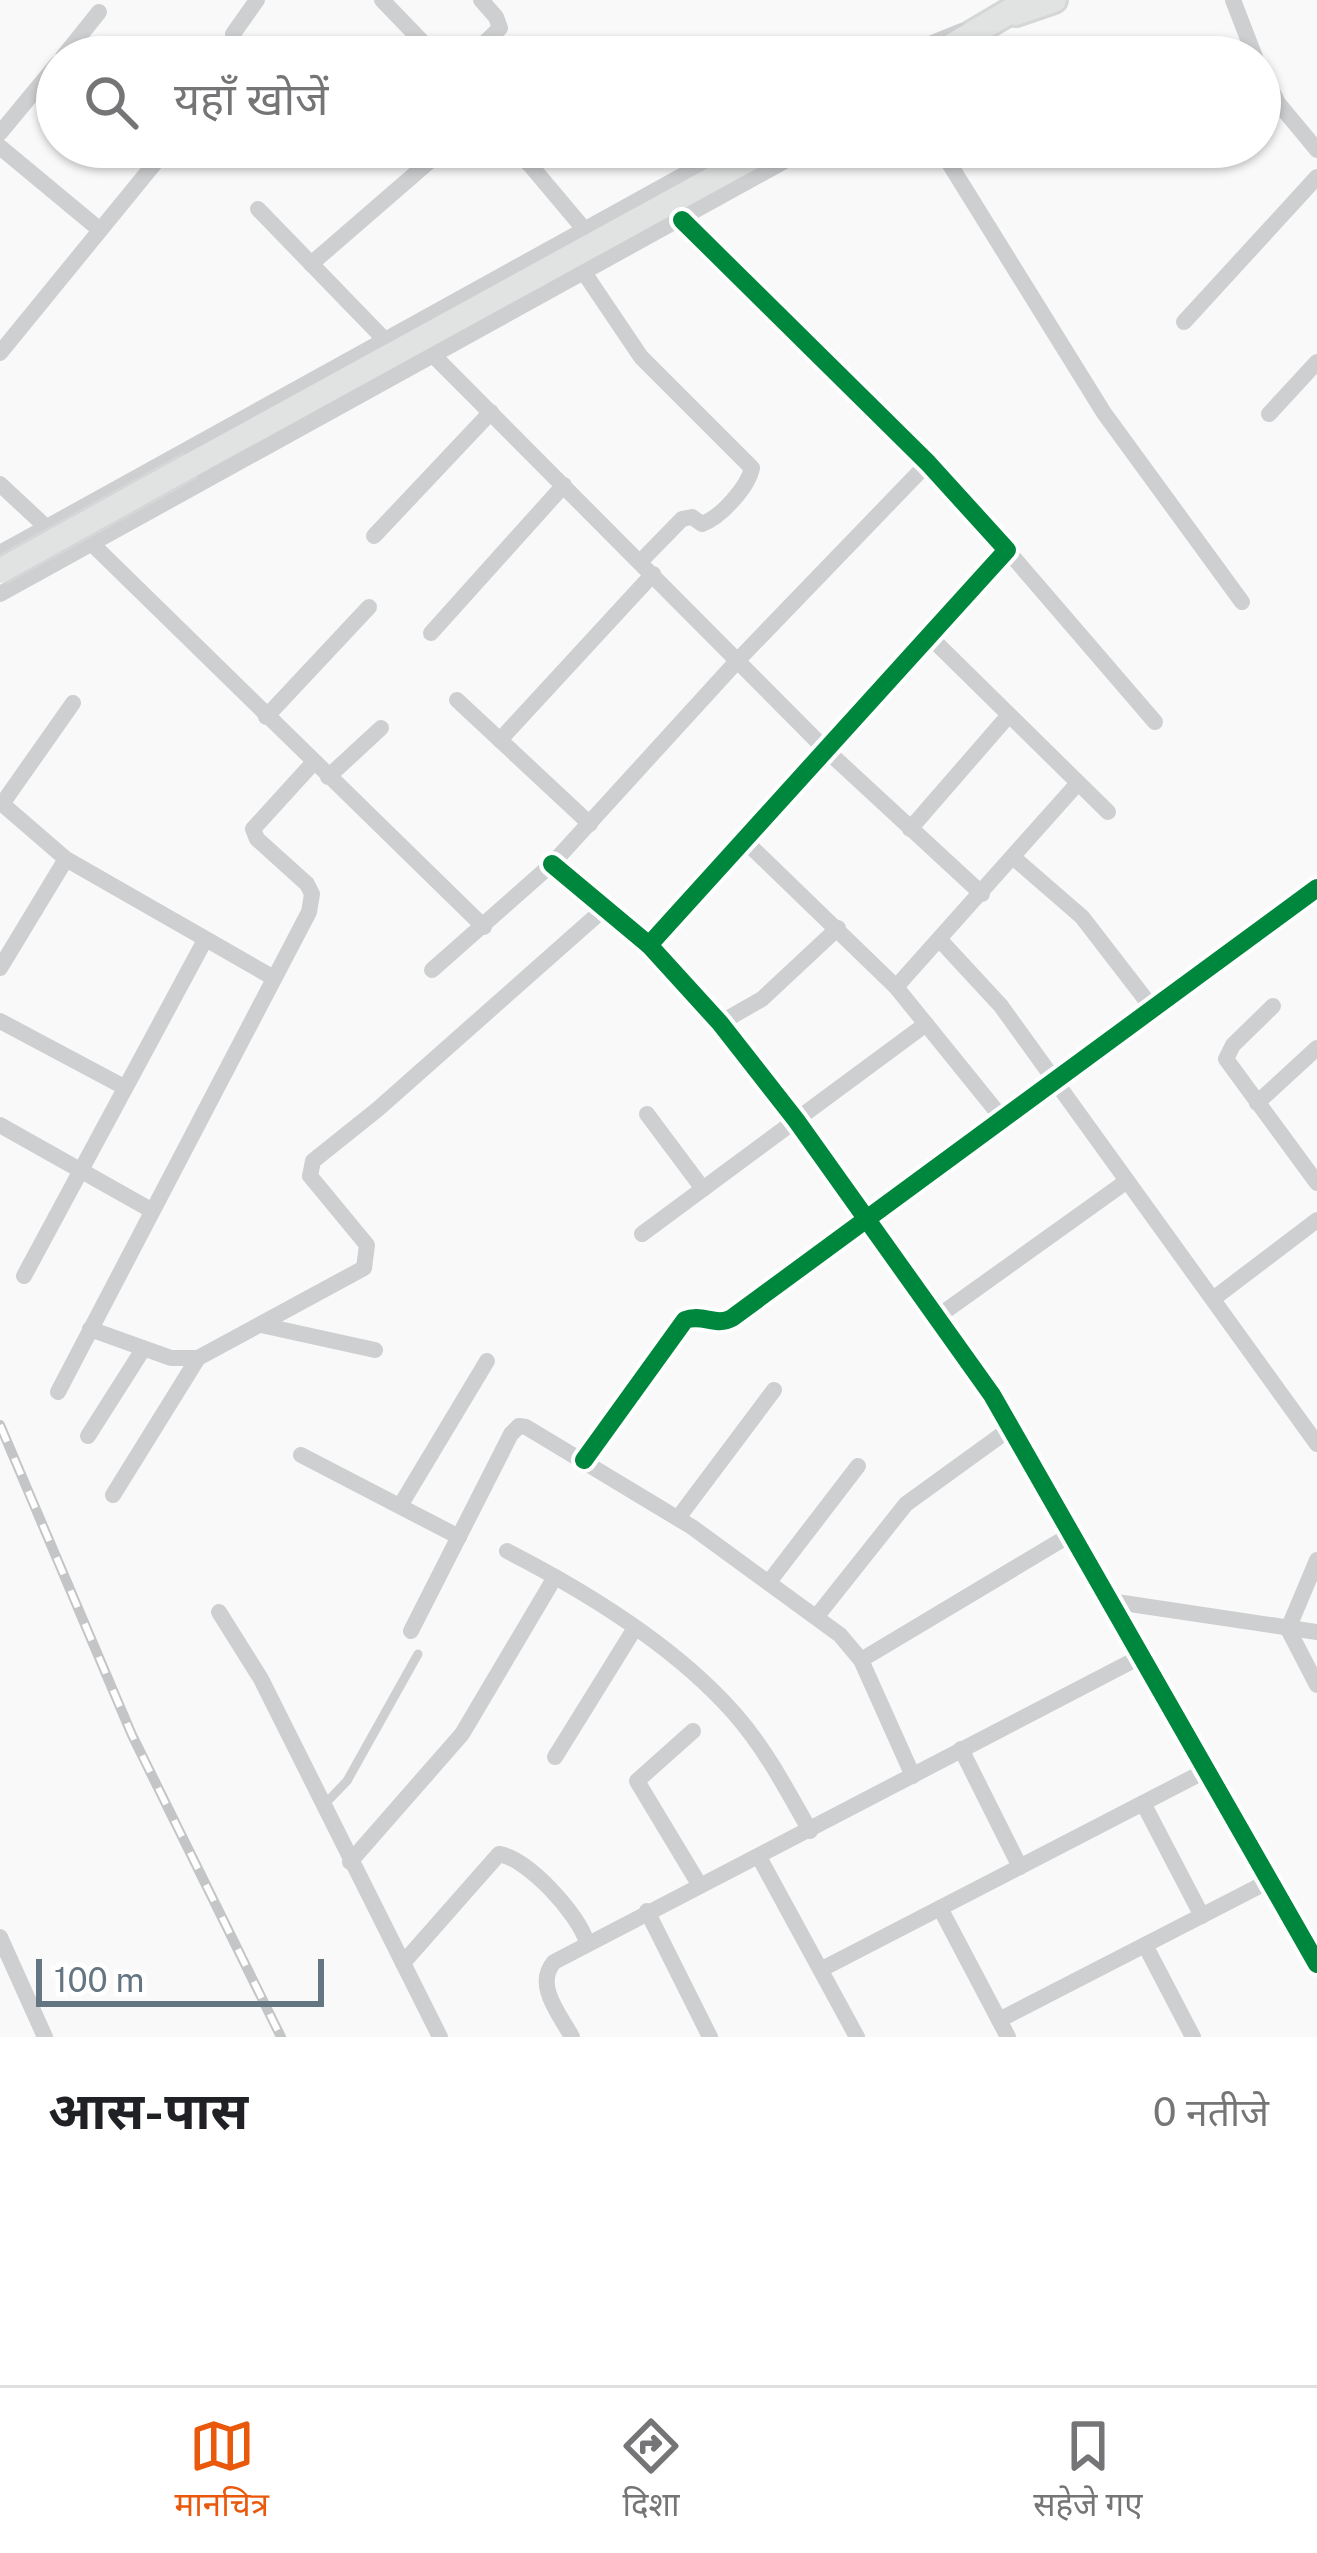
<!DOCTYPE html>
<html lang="hi">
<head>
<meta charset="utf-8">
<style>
	body { margin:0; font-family:"Public Sans","Noto Sans Devanagari",sans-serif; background:#f6f6f6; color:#202124 }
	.scale { position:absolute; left:36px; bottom:30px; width:288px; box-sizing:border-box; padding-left:12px; border:6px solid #657683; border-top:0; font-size:33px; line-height:42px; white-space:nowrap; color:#657683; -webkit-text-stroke:9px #fff; paint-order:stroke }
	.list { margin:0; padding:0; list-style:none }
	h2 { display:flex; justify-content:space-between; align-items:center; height:156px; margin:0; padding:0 48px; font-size:51px }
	h2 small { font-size:39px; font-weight:400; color:#757577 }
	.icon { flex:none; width:66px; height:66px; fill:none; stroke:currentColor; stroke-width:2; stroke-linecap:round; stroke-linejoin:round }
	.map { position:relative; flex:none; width:1317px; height:2037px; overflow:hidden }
	.search { position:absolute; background:#fff; box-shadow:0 3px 9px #0004; left:36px; right:36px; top:36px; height:132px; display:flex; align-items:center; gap:30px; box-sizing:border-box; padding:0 42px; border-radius:66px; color:#757577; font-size:45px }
	.sheet { height:348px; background:#fff }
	nav { display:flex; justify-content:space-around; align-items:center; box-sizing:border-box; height:168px; border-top:3px solid #e0e0e0; background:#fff; font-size:33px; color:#757577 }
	nav a { display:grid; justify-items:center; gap:6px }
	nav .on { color:#ea580c }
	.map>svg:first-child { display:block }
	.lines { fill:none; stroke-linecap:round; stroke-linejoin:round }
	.secondary-casing { stroke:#d5d6d7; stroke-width:30 }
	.lane { stroke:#cecfd0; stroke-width:9 }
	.street { stroke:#cecfd0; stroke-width:16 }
	.secondary { stroke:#e1e2e2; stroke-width:24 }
	.rail-casing { stroke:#c3c5c6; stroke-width:10 }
	.rail { stroke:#fff; stroke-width:6; stroke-dasharray:18; stroke-linecap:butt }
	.secondary-bridge-casing { stroke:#d5d6d7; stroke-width:30; stroke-linecap:butt }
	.secondary-bridge { stroke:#e1e2e2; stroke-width:24 }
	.cycleway-casing { stroke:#fff; stroke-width:26 }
	.cycleway { stroke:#00873e; stroke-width:18 }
</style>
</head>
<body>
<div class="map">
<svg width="1317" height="2037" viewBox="0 0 1317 2037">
	<rect width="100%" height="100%" fill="#f9f9f9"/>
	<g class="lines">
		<g class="secondary-casing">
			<g id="secondary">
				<path d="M1016 13 1054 0"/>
				<path d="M933 57 1029 0"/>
				<path d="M191 465 771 147"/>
			</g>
		</g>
		<path class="lane" d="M323 1806 347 1781 418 1654"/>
		<g class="street">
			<path d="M382 0 437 57"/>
			<path d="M1233 0 1255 57"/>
			<path d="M233 34 257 0"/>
			<path d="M63 57 99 12"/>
			<path d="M470 57 500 28 496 17 481 0"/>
			<path d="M898 57 962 31"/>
			<path d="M1260 68 1278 103 1317 150"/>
			<path d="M0 133 57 64"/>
			<path d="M0 147 100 230"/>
			<path d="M515 147 584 229"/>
			<path d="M939 147 1104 413 1242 602"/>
			<path d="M1170 147 1179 151 1184 147"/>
			<path d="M528 163 548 147"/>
			<path d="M258 209 385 340"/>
			<path d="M311 264 446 147"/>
			<path d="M585 274 641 357 752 468C748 487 721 517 702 524L692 517 682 519 641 561"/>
			<path d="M1184 322 1317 177"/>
			<path d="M0 353 168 147"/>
			<path d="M435 357 824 748 982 894"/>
			<path d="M1269 414 1317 362"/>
			<path d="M0 484 45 526"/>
			<path d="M374 536 491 412"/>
			<path d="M86 538 484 927"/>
			<path d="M1007 550 1155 722"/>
			<path d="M0 553 734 147"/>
			<path d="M0 594 810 147"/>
			<path d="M431 633 564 485"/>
			<path d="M928 635 1108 812"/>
			<path d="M457 700 590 824"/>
			<path d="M266 717 369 607"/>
			<path d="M500 740 653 574"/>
			<path d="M328 777 381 728"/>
			<path d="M0 802 66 859 272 977"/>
			<path d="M2 804 73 703"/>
			<path d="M910 829 1009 715"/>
			<path d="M745 841 896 987 1002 1118"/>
			<path d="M1014 858 1082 917 1153 1009"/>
			<path d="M552 864 649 945 720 1023 796 1120 992 1395 1317 1964"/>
			<path d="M940 940 1001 1006 1317 1444"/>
			<path d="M649 945 1007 550 928 463 682 220"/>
			<path d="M0 968 66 859"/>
			<path d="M432 970 552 864 739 659 928 463"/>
			<path d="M896 987 1078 783"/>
			<path d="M1273 1006 1233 1045 1226 1059 1317 1183"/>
			<path d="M0 1021 124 1087"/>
			<path d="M720 1023 762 999 838 928"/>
			<path d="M1257 1103 1317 1048"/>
			<path d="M647 1114 703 1189"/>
			<path d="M0 1125 151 1210"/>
			<path d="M642 1234 926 1024"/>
			<path d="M24 1276 205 940"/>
			<path d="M1213 1299 1317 1220"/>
			<path d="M937 1317 1127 1181"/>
			<path d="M261 1325 375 1350"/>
			<path d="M90 1329 171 1358H198L364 1268 367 1245 310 1176 313 1161 378 1109 605 908"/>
			<path d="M58 1392 309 912 312 894 307 884 257 839 253 829 313 763"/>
			<path d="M88 1436 142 1351"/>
			<path d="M301 1455 459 1537"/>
			<path d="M584 1460 685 1320C702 1313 716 1327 732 1318L1317 888"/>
			<path d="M113 1495 198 1358"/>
			<path d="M400 1506 487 1361"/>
			<path d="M678 1518 774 1390"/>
			<path d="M507 1551C587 1592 674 1645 734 1713 765 1748 787 1790 810 1831"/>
			<path d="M1317 1560 1288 1629 1317 1685"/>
			<path d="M769 1582 858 1466"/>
			<path d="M1110 1601 1317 1632"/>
			<path d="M219 1612 261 1679 440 2037"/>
			<path d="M817 1616 906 1504 1011 1428"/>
			<path d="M411 1631 511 1434 519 1426 526 1427 692 1527 840 1635 861 1660 913 1776"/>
			<path d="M861 1660 1070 1535"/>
			<path d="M693 1731 637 1781 699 1884"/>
			<path d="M961 1749 1020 1867"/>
			<path d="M555 1757 635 1628"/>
			<path d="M1143 1803 1202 1916"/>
			<path d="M759 1857 857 2037"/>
			<path d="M350 1862 462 1734 555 1577"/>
			<path d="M940 1908 1008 2037"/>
			<path d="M647 1911 710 2037"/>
			<path d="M0 1937 45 2037"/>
			<path d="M1145 1945 1193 2037"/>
			<path d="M403 1963 499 1854C528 1859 579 1914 587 1943"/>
			<path d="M822 1969 1207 1770"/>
			<path d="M999 2020 1271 1880"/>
			<path d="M572 2037C560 2015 534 1985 554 1962L1142 1656"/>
		</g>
		<use href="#secondary" class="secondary"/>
		<g class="rail-casing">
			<path id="rail" d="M0 1425 132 1735 281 2037"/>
		</g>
		<use href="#rail" class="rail"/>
		<g class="secondary-bridge-casing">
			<path id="secondary-bridge" d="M0 571 191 465"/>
		</g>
		<use href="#secondary-bridge" class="secondary-bridge"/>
		<g class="cycleway-casing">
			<g id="cycleway">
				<path d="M552 864 649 945 720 1023 796 1120 992 1395 1317 1964"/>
				<path d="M649 945 1007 550 928 463 682 220"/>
				<path d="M584 1460 685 1320C702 1313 716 1327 732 1318L1317 888"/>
			</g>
		</g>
		<use href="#cycleway" class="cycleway"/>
	</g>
</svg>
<div class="scale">100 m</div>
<div class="search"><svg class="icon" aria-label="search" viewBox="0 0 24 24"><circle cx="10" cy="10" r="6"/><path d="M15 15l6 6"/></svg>यहाँ खोजें</div>
</div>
<section class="sheet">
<h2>आस-पास<small>0 नतीजे</small></h2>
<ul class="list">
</ul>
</section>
<nav>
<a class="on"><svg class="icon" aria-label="map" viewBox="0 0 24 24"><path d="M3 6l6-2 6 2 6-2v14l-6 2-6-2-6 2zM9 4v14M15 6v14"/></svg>मानचित्र</a>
<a><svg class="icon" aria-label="directions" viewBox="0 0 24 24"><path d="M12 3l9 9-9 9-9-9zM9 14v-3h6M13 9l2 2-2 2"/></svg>दिशा</a>
<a><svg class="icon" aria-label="saved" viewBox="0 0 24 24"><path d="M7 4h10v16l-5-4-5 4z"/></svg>सहेजे गए</a>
</nav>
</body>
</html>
